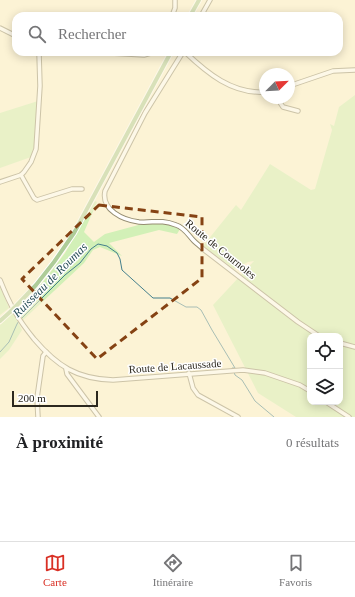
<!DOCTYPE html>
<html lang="fr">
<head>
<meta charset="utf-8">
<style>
	body { margin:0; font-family:"Times New Roman",serif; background:#f6f6f6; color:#202124 }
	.controls { position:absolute; right:12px; bottom:12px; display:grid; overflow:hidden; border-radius:8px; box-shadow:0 2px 10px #0003 }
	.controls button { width:36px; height:36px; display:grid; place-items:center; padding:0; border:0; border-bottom:1px solid #e0e0e0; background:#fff; color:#202124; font:20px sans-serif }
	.compass { position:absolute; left:259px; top:68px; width:36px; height:36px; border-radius:50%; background:#fff; box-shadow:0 2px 10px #0003; rotate:66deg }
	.scale { position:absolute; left:12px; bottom:10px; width:86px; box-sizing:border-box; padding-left:4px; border:2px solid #2c281e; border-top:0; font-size:11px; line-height:14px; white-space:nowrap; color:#2c281e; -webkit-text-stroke:3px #fff; paint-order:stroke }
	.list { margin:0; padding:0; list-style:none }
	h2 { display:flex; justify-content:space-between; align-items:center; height:52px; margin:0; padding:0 16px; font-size:17px }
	h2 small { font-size:13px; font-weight:400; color:#757577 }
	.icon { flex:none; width:22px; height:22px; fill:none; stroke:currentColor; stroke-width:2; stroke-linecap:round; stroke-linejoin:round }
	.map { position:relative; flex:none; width:355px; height:417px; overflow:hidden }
	.search { position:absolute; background:#fff; box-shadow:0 2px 10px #0003; left:12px; right:12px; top:12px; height:44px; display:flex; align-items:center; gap:10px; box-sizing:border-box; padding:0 14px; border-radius:12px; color:#757577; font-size:15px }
	.sheet { height:124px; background:#fff }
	nav { display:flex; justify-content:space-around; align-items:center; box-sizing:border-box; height:56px; border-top:1px solid #e0e0e0; background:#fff; font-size:11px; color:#757577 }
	nav a { display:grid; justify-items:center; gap:2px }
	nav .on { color:#d93025 }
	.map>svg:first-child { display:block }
	.green { fill:#d2f0b7; fill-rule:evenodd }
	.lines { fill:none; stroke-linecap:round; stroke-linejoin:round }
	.stream { stroke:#447f8c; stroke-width:1 }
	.minor-casing { stroke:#948c71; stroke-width:5.5 }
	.major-casing { stroke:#fff; stroke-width:6 }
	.minor { stroke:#fff; stroke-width:3.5 }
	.major { stroke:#aecc98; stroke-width:4 }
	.major-bridge-casing { stroke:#fff; stroke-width:6; stroke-linecap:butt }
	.major-bridge { stroke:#aecc98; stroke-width:4 }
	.marked { fill:none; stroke:#854213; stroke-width:3; stroke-dasharray:8 5; stroke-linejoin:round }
	.labels { text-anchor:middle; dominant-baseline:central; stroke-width:3; stroke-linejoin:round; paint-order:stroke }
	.street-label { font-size:11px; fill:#2c281e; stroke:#fff }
	.water-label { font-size:12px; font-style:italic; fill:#244b55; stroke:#fff }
</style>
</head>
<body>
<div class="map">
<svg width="355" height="417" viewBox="0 0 355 417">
	<rect width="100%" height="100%" fill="#fcf3d6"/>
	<g class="green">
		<path d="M355 95V417H296L258 393 213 305 254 261 248 262 234 269 203 246 236 205 241 210 270 164 311 190 315 189 332 130 330 124 334 126 339 107ZM310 336H340V402H310Z"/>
		<path d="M38 101 34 146 31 157 0 168V113Z"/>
		<path d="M95 201 97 202 84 232 94 242 105 234 146 223 163 222 180 229 177 234 159 230 109 243 122 256 100 247 93 250 84 263 23 320 17 310 43 282 65 253Z"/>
		<path d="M0 287 9 308 0 315Z"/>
		<path d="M13 312 22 330 9 350 0 359V325Z"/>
	</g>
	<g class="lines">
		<g class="stream">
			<path d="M21 319 65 275 80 263 91 249 98 244 107 246 117 253 120 259 122 270 153 298H170L186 307H197L201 310 212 330 235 368H232V369"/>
			<path d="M0 352 9 342 17 324 19 321"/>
			<path d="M234 372 235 375 242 380 255 401 274 417"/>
		</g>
		<g class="minor-casing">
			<g id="minor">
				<path d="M172 16 175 8V0"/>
				<path d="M201 16 210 0"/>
				<path d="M0 28 16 36"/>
				<path d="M94 52 144 55 154 52"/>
				<path d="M183 52 145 113 105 191C101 210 123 220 139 222 154 223 160 219 176 225 185 228 188 235 194 241 197 244 200 246 203 249L298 322 319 336"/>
				<path d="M185 52C207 73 232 94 265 92"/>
				<path d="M39 53 58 52"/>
				<path d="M289 86 333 71 355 70"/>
				<path d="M277 98 283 107 298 111"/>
				<path d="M21 175 34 198 37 200 72 189H82"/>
				<path d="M0 182 21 175 24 172 31 162 36 149 40 86 39 53 36 52"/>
				<path d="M0 280C10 305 17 318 34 339 57 366 77 379 113 380L243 370 265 373 300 385 310 391"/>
				<path d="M340 343 355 347"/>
				<path d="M66 369 67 374 99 417"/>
				<path d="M189 373 193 388 198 395 238 417"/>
				<path d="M326 402 349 417"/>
				<path d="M38 417 37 398 43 356 46 352"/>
			</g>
		</g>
		<g class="major-casing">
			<g id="major">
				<path d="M190 16 199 0"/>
				<path d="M18 304 36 285 54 262 74 233 171 52"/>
				<path d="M0 321 10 312"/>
			</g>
		</g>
		<use href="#minor" class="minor"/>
		<use href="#major" class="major"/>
		<g class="major-bridge-casing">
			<path id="major-bridge" d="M10 312 18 304"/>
		</g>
		<use href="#major-bridge" class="major-bridge"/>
	</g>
	<path d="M0 0H355V417H0ZM99 205 202 217V278L97 359 22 279Z" fill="#fcf3d6" fill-opacity=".55" fill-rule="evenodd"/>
	<path class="marked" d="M99 205 202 217V278L97 359 22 279Z"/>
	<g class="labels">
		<g class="street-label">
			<text transform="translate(221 249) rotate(39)">Route de Cournoles</text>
			<text transform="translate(175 366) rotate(-4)">Route de Lacaussade</text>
		</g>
		<g class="water-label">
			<text transform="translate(50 280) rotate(-45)">Ruisseau de Roumas</text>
		</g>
	</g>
</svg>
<div class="controls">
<button><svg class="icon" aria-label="locate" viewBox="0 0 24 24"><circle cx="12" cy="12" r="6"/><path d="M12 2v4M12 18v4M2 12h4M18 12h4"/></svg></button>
<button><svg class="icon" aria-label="layers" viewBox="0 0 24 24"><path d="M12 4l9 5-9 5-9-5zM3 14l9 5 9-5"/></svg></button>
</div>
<svg class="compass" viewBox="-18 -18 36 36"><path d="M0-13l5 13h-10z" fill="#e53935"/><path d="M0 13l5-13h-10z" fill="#757577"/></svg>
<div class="scale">200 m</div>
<div class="search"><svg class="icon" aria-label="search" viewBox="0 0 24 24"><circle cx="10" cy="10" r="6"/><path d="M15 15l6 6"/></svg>Rechercher</div>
</div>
<section class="sheet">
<h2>À proximité<small>0 résultats</small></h2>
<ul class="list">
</ul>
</section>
<nav>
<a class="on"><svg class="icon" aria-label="map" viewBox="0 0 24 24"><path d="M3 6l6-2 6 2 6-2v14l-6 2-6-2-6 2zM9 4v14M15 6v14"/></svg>Carte</a>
<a><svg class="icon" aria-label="directions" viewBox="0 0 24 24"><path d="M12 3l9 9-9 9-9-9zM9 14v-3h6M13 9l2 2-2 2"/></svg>Itinéraire</a>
<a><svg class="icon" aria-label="saved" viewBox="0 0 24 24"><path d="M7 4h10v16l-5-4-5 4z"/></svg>Favoris</a>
</nav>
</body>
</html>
